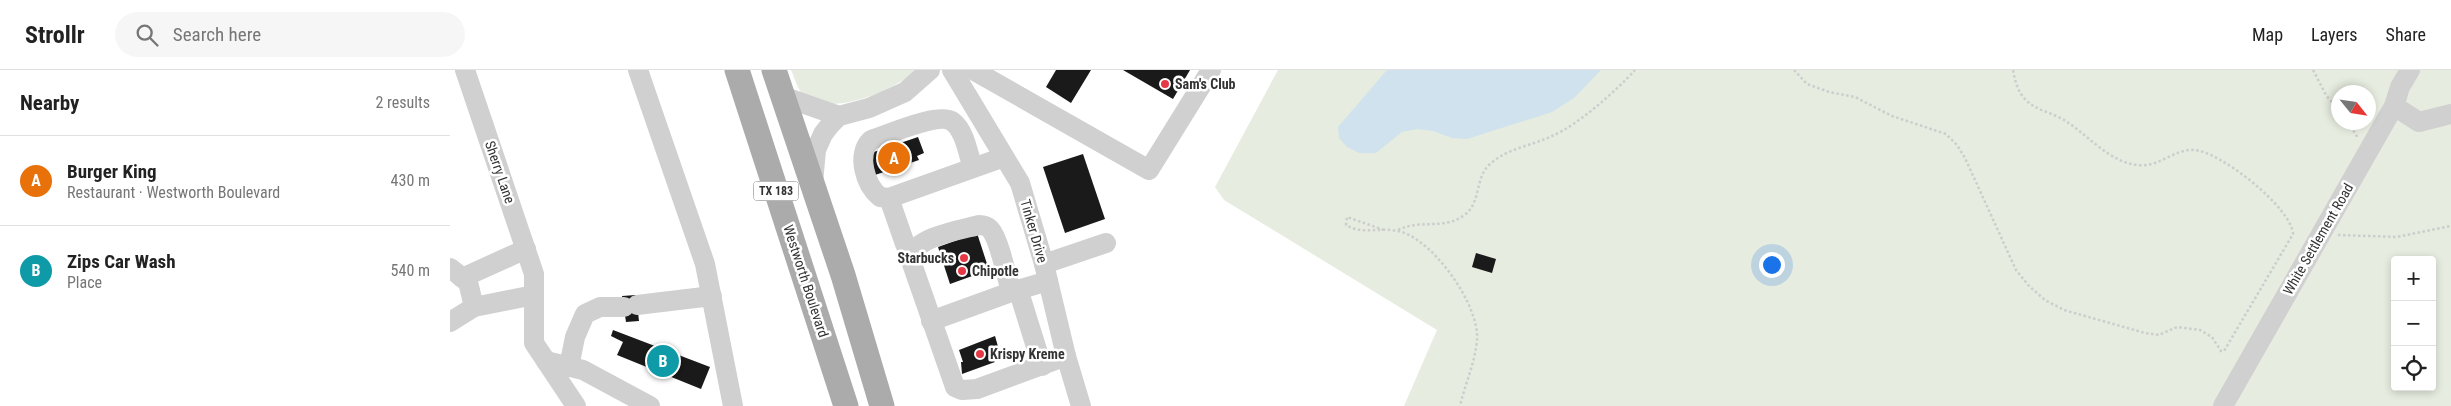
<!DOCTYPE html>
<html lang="en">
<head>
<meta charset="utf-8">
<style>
	body { margin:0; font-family:"Roboto Condensed",sans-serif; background:#f6f6f6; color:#222 }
	.controls { position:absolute; right:15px; bottom:15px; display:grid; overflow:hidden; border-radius:5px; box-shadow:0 2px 8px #0003 }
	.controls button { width:45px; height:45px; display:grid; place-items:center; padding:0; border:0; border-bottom:1px solid #e0e0e0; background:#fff; color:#222; font:25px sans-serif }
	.compass { position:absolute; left:1881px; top:15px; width:45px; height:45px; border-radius:50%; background:#fff; box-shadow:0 2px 8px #0003; rotate:120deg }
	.you { position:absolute; left:1321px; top:194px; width:18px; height:18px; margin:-12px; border:4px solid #fff; border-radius:50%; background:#1a73e8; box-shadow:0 0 0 8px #1a73e833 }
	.badge { display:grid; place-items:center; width:32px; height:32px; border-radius:50%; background:#111827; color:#fff; font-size:16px; font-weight:700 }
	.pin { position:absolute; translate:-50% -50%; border:2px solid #fff; box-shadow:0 1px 5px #0006 }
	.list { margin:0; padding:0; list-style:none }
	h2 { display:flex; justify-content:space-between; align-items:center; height:65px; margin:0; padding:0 20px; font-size:21px }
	h2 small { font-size:16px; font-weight:400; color:#767676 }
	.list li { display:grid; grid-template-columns:32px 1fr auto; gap:15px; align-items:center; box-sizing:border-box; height:90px; padding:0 20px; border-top:1px solid #e0e0e0 }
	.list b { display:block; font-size:19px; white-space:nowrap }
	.list p { margin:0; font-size:16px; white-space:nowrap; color:#767676 }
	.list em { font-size:16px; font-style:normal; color:#767676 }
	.icon { flex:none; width:28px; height:28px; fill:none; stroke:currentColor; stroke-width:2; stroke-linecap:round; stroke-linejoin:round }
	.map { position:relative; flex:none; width:2001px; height:336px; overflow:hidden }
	header { display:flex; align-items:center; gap:30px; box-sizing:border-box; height:70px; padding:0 25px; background:#fff; border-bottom:1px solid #e0e0e0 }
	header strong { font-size:24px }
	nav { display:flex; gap:28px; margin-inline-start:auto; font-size:18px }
	.search { width:350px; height:45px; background:#f6f6f6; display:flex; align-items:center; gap:12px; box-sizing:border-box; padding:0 18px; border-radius:28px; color:#767676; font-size:19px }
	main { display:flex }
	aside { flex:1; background:#fff }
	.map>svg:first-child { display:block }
	.green { fill:#e6ecdf; fill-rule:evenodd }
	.water { fill:#cfe2ee }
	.building { fill:#1a1a1a }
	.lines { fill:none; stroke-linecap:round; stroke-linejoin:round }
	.path { stroke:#cdcdcd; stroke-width:2.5; stroke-dasharray:2.5 2.5; stroke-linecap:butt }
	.minor { stroke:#d0d0d0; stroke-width:20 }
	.major { stroke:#ababab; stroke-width:25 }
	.poi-dot { fill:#e63946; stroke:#fff; stroke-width:2 }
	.labels { text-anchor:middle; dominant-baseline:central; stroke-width:5; stroke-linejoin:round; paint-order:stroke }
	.shield { fill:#fff; stroke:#707070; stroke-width:1 }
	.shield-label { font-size:12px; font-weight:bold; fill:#333 }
	.poi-label { font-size:14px; font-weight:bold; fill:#333; stroke:#fff; text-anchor:start }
	.street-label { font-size:14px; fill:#333; stroke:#fff }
</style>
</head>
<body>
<header>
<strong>Strollr</strong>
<div class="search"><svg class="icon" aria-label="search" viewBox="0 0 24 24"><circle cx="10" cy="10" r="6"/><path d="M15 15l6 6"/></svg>Search here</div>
<nav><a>Map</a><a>Layers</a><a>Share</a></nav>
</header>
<main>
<aside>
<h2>Nearby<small>2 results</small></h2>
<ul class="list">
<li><span class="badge" style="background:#e8710a">A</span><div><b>Burger King</b><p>Restaurant · Westworth Boulevard</p></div><em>430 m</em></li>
<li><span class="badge" style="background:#0f9aa8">B</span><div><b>Zips Car Wash</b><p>Place</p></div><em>540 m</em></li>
</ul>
</aside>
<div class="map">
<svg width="2001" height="336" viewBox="0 0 2001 336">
	<rect width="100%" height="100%" fill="#fff"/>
	<g class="green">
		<path d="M341 0H466C446 20 381 47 355 27 348 22 345 8 341 0Z"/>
		<path d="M828 0H2001V336H954L987 260 774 130 765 117ZM1888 22H1918V52H1888ZM1945 190H1982V317H1945Z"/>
	</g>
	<path class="water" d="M937 0H1151L1124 28 1102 42 1017 69 1002 68 983 61 967 59 952 62 926 83H909L897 77 889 68 888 57Z"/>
	<g class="building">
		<path d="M606 0H641L621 33 596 17Z"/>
		<path d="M673 0H740L723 29Z"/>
		<path d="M468 67 474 83 467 86 469 90 425 105 418 84Z"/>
		<path d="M633 84 655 149 615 163 593 97Z"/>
		<path d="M527 163 539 200 500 214 488 177Z"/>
		<path d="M1026 183 1046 189 1042 203 1022 197Z"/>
		<path d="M186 225 189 251 176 252 172 226Z"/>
		<path d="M163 260 260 297 251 319 167 285 173 272 161 266Z"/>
		<path d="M545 266 551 287 544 291 545 292 512 304 511 292H513L509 280Z"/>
	</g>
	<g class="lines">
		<g class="path">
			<path d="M1344 0 1357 14 1379 22 1405 27 1442 46 1496 64 1507 75 1515 88 1566 200 1579 216 1595 230 1614 240 1695 263 1709 265 1727 257 1750 260 1762 267 1771 281H1774L1843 164C1842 138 1769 80 1743 80 1724 79 1708 98 1688 95 1660 93 1637 64 1614 50 1601 42 1584 40 1574 28 1567 20 1565 10 1563 0"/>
			<path d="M1863 0 1876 25 1888 40"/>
			<path d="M1898 52 1908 68"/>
			<path d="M934 160 897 147 896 155C912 165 930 157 948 161 982 168 1030 235 1027 270 1025 293 1015 314 1010 336"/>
			<path d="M948 160C969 149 993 160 1013 146 1032 134 1024 108 1040 94 1058 78 1081 76 1102 66 1128 55 1166 21 1185 0"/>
			<path d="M1888 165 1947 167 2001 156"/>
		</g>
		<g class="minor">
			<path d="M15 0 84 204V273L126 336"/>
			<path d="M188 0 255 194 283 336"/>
			<path d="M502 0 570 113 594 194 616 286 631 336"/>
			<path d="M523 0 699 100 761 0"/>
			<path d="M332 26 389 46"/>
			<path d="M1944 36 1969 52 2001 44"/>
			<path d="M523 98C518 84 515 61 503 52 490 41 437 65 421 70 406 84 415 115 430 127L439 128 554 87"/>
			<path d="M363 113 366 80 373 64 380 55 389 46 419 38 455 22 480 0"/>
			<path d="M439 128 455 174 461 181"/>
			<path d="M594 194 656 173"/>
			<path d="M0 198 18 212 24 237 0 252"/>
			<path d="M12 208 76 179"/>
			<path d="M598 211 561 222C557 208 549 168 540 159 537 156 533 155 529 155 510 160 465 167 460 188L505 317 512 320 527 319 616 286"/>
			<path d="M568 219 592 296"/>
			<path d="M187 235 262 226"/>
			<path d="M24 237 84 225"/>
			<path d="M481 251 561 222"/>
			<path d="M96 291 133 300 200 336"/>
			<path d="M119 297 125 267 135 244 150 237H174"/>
			<path d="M1773 336 1944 36 1950 17 1960 0"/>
		</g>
		<g class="major">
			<path d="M287 0 396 336"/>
			<path d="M324 0 393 205 432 336"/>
		</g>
	</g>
	<g class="poi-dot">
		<circle cx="715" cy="14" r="5"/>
		<circle cx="514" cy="188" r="5"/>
		<circle cx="512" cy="201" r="5"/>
		<circle cx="530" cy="284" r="5"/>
	</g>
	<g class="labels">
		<rect class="shield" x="303.5" y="111.5" width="45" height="19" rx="4"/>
		<g class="shield-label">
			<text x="326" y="121">TX 183</text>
		</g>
		<g class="poi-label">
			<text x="725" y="14">Sam's Club</text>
			<text x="504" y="188" text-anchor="end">Starbucks</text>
			<text x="522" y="201">Chipotle</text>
			<text x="540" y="284">Krispy Kreme</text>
		</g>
		<g class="street-label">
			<text transform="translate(50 102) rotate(71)">Sherry Lane</text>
			<text transform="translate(584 161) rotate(74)">Tinker Drive</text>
			<text transform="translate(1868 169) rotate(-60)">White Settlement Road</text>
			<text transform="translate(356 211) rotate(72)">Westworth Boulevard</text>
		</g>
	</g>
</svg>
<div class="controls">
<button>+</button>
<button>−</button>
<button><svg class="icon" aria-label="locate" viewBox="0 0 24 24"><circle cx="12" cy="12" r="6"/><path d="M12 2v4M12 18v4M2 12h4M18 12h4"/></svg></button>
</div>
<svg class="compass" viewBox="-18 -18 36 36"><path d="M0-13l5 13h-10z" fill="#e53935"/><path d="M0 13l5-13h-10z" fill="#767676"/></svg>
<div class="you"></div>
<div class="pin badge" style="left:444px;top:88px;background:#e8710a">A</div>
<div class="pin badge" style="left:213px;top:291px;background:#0f9aa8">B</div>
</div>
</main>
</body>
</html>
